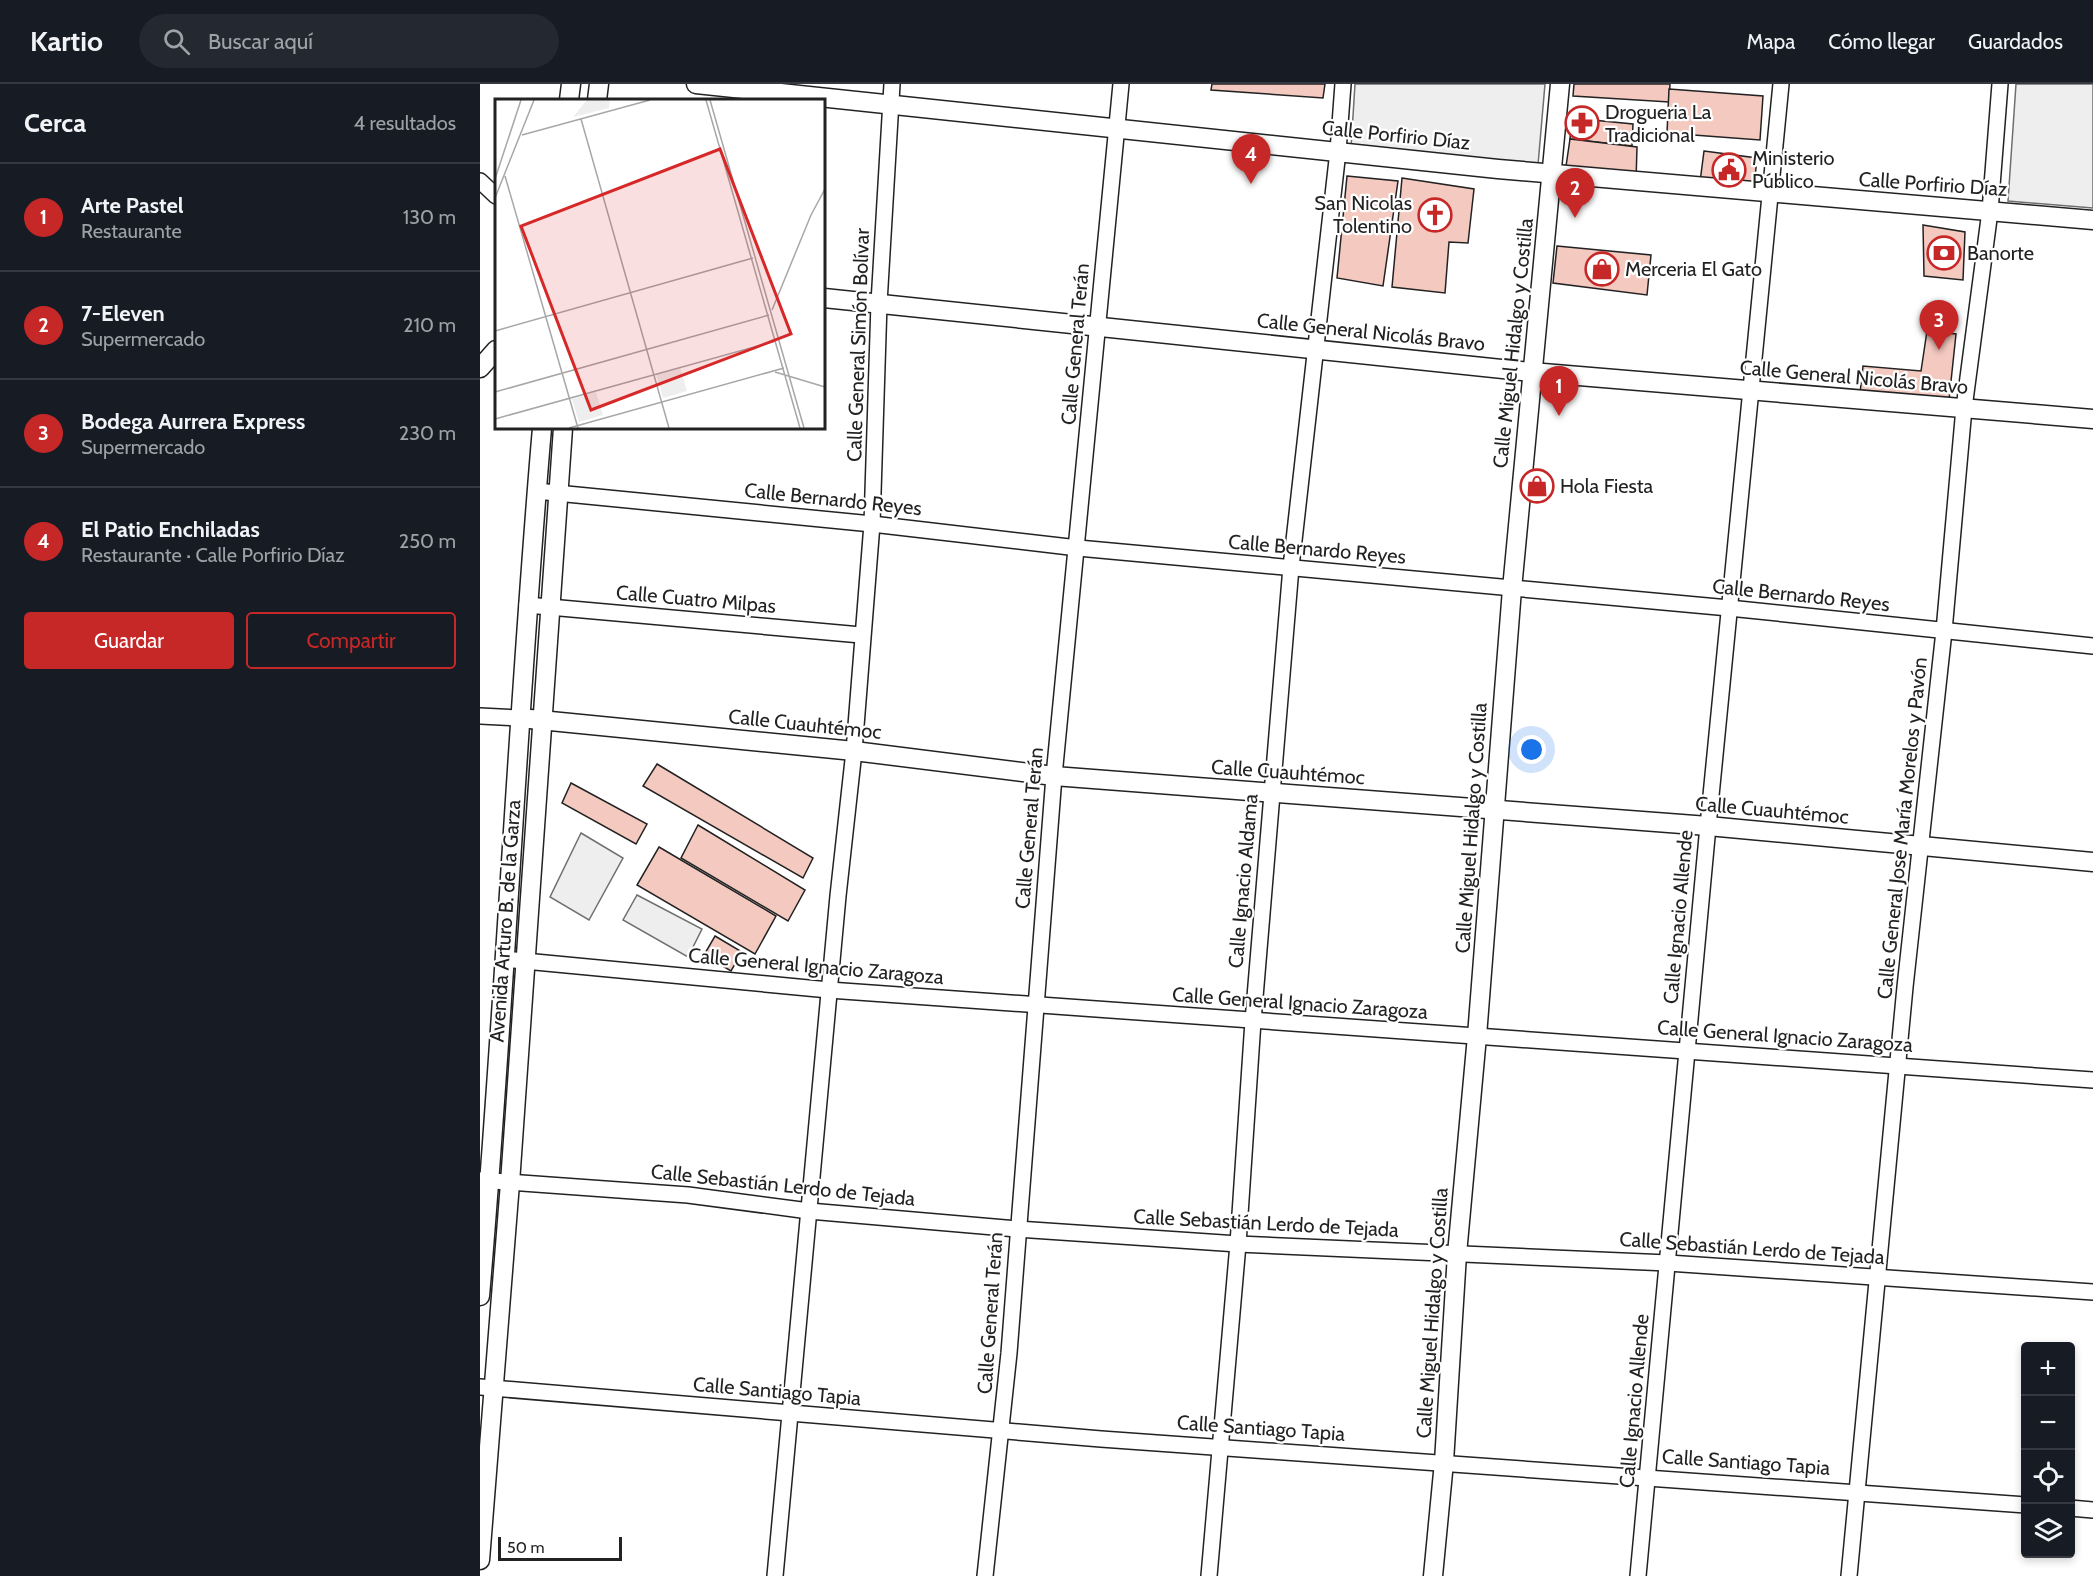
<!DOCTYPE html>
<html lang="es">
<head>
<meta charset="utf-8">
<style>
	body { margin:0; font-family:Cabin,sans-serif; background:#242831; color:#f1f3f6 }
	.controls { position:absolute; right:18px; bottom:18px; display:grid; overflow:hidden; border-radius:6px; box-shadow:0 3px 9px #0003 }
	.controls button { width:54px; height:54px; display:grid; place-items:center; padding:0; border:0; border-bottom:2px solid #363941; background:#171b24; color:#f1f3f6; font:30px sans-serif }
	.scale { position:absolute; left:18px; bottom:15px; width:124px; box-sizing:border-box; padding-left:6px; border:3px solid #222; border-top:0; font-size:16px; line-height:21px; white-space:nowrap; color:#222; -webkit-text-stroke:4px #fff; paint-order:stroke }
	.you { position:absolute; left:1052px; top:666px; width:21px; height:21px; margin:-15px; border:4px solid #fff; border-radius:50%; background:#1a73e8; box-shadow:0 0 0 9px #1a73e833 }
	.badge { display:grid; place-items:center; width:39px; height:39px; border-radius:50%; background:#c62828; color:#fff; font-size:20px; font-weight:700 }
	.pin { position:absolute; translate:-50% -50px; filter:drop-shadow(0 2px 3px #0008) }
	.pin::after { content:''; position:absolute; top:32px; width:21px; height:18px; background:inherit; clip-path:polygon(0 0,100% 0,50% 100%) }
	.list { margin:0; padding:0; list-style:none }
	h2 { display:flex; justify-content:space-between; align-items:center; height:78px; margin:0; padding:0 24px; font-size:26px }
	h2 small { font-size:20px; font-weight:400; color:#9ea1a6 }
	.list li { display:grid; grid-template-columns:39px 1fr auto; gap:18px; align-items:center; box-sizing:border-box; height:108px; padding:0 24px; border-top:2px solid #363941 }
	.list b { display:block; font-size:22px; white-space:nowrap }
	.list p { margin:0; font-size:20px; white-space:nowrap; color:#9ea1a6 }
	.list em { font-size:20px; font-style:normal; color:#9ea1a6 }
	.actions { display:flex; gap:12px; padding:18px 24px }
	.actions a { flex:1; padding:14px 0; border:2px solid #c62828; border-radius:6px; text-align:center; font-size:21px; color:#c62828 }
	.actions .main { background:#c62828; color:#fff }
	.icon { flex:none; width:33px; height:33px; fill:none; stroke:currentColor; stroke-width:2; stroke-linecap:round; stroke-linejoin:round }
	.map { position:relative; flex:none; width:1613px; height:1492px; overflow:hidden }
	header { display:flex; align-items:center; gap:36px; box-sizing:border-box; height:84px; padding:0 30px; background:#171b24; border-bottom:2px solid #363941 }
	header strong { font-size:28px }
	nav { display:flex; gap:33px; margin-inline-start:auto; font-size:21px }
	.search { width:420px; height:54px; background:#242831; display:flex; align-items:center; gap:15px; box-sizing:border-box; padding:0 21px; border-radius:33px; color:#9ea1a6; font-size:22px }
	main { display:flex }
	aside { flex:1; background:#171b24 }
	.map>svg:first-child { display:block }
	.green { fill:#eee; stroke:#6f6f6f; stroke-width:1.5 }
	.building { fill:#f3c9c0; stroke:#222; stroke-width:1.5 }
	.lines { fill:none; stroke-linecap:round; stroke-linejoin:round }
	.minor-casing { stroke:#222; stroke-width:18 }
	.tertiary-casing { stroke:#222; stroke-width:21 }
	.minor { stroke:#fff; stroke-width:15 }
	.tertiary { stroke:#fff; stroke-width:18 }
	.labels { text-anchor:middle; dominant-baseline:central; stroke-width:4.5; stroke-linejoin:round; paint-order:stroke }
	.poi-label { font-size:20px; fill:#222; stroke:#fff; text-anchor:start }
	.street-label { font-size:20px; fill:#222; stroke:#fff }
	.inset-road { fill:none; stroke:#a7a7a7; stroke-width:1.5 }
	.view { fill:#d62828; fill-opacity:0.15; stroke:#d62828; stroke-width:3 }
	.inset-edge { fill:none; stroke:#222; stroke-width:3 }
</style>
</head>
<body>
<header>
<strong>Kartio</strong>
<div class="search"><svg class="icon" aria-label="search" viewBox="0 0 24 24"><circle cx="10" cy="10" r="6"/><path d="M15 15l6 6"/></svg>Buscar aquí</div>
<nav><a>Mapa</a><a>Cómo llegar</a><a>Guardados</a></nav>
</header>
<main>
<aside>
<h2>Cerca<small>4 resultados</small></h2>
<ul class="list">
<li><span class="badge">1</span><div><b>Arte Pastel</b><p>Restaurante</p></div><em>130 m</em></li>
<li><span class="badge">2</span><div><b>7-Eleven</b><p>Supermercado</p></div><em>210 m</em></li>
<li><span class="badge">3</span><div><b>Bodega Aurrera Express</b><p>Supermercado</p></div><em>230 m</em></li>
<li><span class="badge">4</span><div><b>El Patio Enchiladas</b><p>Restaurante · Calle Porfirio Díaz</p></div><em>250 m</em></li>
</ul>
<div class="actions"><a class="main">Guardar</a><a>Compartir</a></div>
</aside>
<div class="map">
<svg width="1613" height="1492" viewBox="0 0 1613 1492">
	<rect width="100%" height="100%" fill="#fff"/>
	<g class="green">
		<path d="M875 0H1065L1058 81 871 64Z"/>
		<path d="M1536 0H1613V124L1528 117Z"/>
		<path d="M101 749 143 774 109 836 70 813Z"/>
		<path d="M157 811 222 845 208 873 143 836Z"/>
	</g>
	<g class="building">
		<path d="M732 0H845L843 14 731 6Z"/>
		<path d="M1094 0H1190L1189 18 1093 12Z"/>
		<path d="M1189 5 1283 12 1280 56 1187 49Z"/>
		<path d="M1092 34 1153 40 1152 62 1090 55Z"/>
		<path d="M1090 55 1157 63 1156 97 1085 89Z"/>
		<path d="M1224 67 1277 74 1274 103 1220 98Z"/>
		<path d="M867 92 918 97 903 202 857 194Z"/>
		<path d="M922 94 994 105 988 159 969 158 965 209 912 203Z"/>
		<path d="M1443 141 1485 148 1483 196 1444 192Z"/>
		<path d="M1077 162 1171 171 1167 211 1073 199Z"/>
		<path d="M1447 247 1476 250 1469 316 1380 309 1383 282 1441 287Z"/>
		<path d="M177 680 333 774 323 794 163 702Z"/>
		<path d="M91 699 167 740 156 760 82 719Z"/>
		<path d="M218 741 325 806 308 837 201 774Z"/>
		<path d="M179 763 296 832 275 870 157 801Z"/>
		<path d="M235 852 262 868 251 887 224 871Z"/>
	</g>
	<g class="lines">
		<g class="minor-casing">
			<g id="minor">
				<path d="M0 97 16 112"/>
				<path d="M56 407 392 440 598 464 1249 524 1613 562"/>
				<path d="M47 521 381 551"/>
				<path d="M0 632 40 634"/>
				<path d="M34 876 349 906 1613 996"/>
				<path d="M0 1096 208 1111 329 1127 537 1145 758 1160 1188 1179 1613 1208"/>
				<path d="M0 1303 621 1355 1546 1421"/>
				<path d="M1590 1424 1613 1426"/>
				<path d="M295 1492 358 812 374 667 392 440 399 219 412 0"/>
				<path d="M505 1492 529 1269 574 692 641 0"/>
				<path d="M729 1492 758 1160 773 937 811 483 858 67 863 0"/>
				<path d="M1158 1492 1228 742 1301 0"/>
				<path d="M1369 1492 1425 903 1464 547 1484 324 1510 127 1520 0"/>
			</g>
		</g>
		<g class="tertiary-casing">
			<g id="tertiary">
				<path d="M216 0 1018 85 1613 136"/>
				<path d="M89 16 91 0"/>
				<path d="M117 16 119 0"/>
				<path d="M344 214 1051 288 1613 335"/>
				<path d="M0 284 16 266"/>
				<path d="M40 634 374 667 574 692 1228 742 1613 778"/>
				<path d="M0 1212C25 923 37 633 62 344"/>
				<path d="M0 1476 30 1099 83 344"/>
				<path d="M953 1492 964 1378 977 1170 997 952 1032 505 1080 0"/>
			</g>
		</g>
		<use href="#minor" class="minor"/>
		<use href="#tertiary" class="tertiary"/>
	</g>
	<defs>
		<g id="pharmacy-ring" transform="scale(1.725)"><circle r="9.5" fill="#fff" stroke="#c62828" stroke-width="1.5"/><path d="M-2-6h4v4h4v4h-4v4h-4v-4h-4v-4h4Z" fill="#c62828"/></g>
		<g id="civic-ring" transform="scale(1.725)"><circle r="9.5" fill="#fff" stroke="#c62828" stroke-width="1.5"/><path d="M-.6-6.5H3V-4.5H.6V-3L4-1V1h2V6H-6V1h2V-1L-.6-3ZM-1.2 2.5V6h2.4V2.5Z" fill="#c62828"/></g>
		<g id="church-ring" transform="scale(1.725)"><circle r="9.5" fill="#fff" stroke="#c62828" stroke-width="1.5"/><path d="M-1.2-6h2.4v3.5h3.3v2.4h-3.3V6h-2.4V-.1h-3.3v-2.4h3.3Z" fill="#c62828"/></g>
		<g id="bank-ring" transform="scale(1.725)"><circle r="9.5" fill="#fff" stroke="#c62828" stroke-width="1.5"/><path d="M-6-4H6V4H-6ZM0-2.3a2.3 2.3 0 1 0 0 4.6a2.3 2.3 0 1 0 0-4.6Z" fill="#c62828"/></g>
		<g id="shop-ring" transform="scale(1.725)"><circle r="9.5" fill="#fff" stroke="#c62828" stroke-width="1.5"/><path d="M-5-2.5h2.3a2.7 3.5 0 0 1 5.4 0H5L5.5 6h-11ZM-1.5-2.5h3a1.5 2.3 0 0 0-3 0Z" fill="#c62828"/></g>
	</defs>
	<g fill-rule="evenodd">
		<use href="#pharmacy-ring" x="1102" y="39"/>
		<use href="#civic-ring" x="1249" y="86"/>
		<use href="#church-ring" x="955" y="131"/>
		<use href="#bank-ring" x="1464" y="169"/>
		<use href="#shop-ring" x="1122" y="185"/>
		<use href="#shop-ring" x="1057" y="402"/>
	</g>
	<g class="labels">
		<g class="poi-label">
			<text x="1125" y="28">Drogueria La<tspan x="1125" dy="23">Tradicional</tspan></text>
			<text x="1272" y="74">Ministerio<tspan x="1272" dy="23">Público</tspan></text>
			<text x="932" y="119" text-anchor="end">San Nicolas<tspan x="932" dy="23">Tolentino</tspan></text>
			<text x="1487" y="169">Banorte</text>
			<text x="1145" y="185">Merceria El Gato</text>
			<text x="1080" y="402">Hola Fiesta</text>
		</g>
		<g class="street-label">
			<text transform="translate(916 51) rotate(6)">Calle Porfirio Díaz</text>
			<text transform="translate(1453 100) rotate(4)">Calle Porfirio Díaz</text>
			<text transform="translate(891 248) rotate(6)">Calle General Nicolás Bravo</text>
			<text transform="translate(1033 259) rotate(-84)">Calle Miguel Hidalgo y Costilla</text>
			<text transform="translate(595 260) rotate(-85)">Calle General Terán</text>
			<text transform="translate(378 261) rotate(-88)">Calle General Simón Bolívar</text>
			<text transform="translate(1374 293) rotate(5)">Calle General Nicolás Bravo</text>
			<text transform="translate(353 415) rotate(6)">Calle Bernardo Reyes</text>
			<text transform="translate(837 465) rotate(5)">Calle Bernardo Reyes</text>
			<text transform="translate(1321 511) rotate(6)">Calle Bernardo Reyes</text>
			<text transform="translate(216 515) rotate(5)">Calle Cuatro Milpas</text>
			<text transform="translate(325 640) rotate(6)">Calle Cuauhtémoc</text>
			<text transform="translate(808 688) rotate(4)">Calle Cuauhtémoc</text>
			<text transform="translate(1292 726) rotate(5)">Calle Cuauhtémoc</text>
			<text transform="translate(549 744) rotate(-85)">Calle General Terán</text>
			<text transform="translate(991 744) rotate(-86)">Calle Miguel Hidalgo y Costilla</text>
			<text transform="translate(1422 744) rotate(-84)">Calle General Jose María Morelos y Pavón</text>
			<text transform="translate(763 797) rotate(-85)">Calle Ignacio Aldama</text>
			<text transform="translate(1198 833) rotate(-85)">Calle Ignacio Allende</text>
			<text transform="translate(25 837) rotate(-86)">Avenida Arturo B. de la Garza</text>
			<text transform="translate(336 882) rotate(5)">Calle General Ignacio Zaragoza</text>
			<text transform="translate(820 919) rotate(4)">Calle General Ignacio Zaragoza</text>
			<text transform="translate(1305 952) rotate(4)">Calle General Ignacio Zaragoza</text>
			<text transform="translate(303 1101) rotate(6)">Calle Sebastián Lerdo de Tejada</text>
			<text transform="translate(786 1139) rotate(3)">Calle Sebastián Lerdo de Tejada</text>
			<text transform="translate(1272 1164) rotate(4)">Calle Sebastián Lerdo de Tejada</text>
			<text transform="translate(510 1229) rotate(-86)">Calle General Terán</text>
			<text transform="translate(952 1229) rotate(-86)">Calle Miguel Hidalgo y Costilla</text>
			<text transform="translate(297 1307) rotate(5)">Calle Santiago Tapia</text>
			<text transform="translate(1154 1317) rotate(-85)">Calle Ignacio Allende</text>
			<text transform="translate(781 1344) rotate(4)">Calle Santiago Tapia</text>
			<text transform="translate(1266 1378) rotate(4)">Calle Santiago Tapia</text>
		</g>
	</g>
	<g transform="translate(15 15)">
		<rect width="330" height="330" fill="#fff"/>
		<path d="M92 1H115L114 9 78 18ZM185 268 192 292 168 299 161 275ZM101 293 108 316 84 323 77 300Z" fill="#eee"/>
		<path class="inset-road" d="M211 1 305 329M215 1 309 329M86 20 174 329M27 36 155 1M10 77 83 329M0 80 26 1M0 99 39 1M277 211 316 116 330 90M0 232 258 159M280 273 330 288M0 293 274 216M0 320 281 242M74 329 289 269"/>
		<path class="view" d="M225 50 296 235 96 311 26 127Z"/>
		<rect width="330" height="330" class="inset-edge"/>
	</g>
</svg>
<div class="controls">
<button>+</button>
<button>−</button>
<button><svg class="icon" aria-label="locate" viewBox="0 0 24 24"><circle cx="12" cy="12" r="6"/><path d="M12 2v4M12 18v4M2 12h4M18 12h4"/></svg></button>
<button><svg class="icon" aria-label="layers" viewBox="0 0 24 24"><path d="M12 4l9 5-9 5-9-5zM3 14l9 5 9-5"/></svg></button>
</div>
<div class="scale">50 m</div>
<div class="you"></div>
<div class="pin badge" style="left:1079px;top:332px">1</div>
<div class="pin badge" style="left:1095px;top:134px">2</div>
<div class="pin badge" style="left:1459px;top:266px">3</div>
<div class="pin badge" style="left:771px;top:100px">4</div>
</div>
</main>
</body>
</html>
